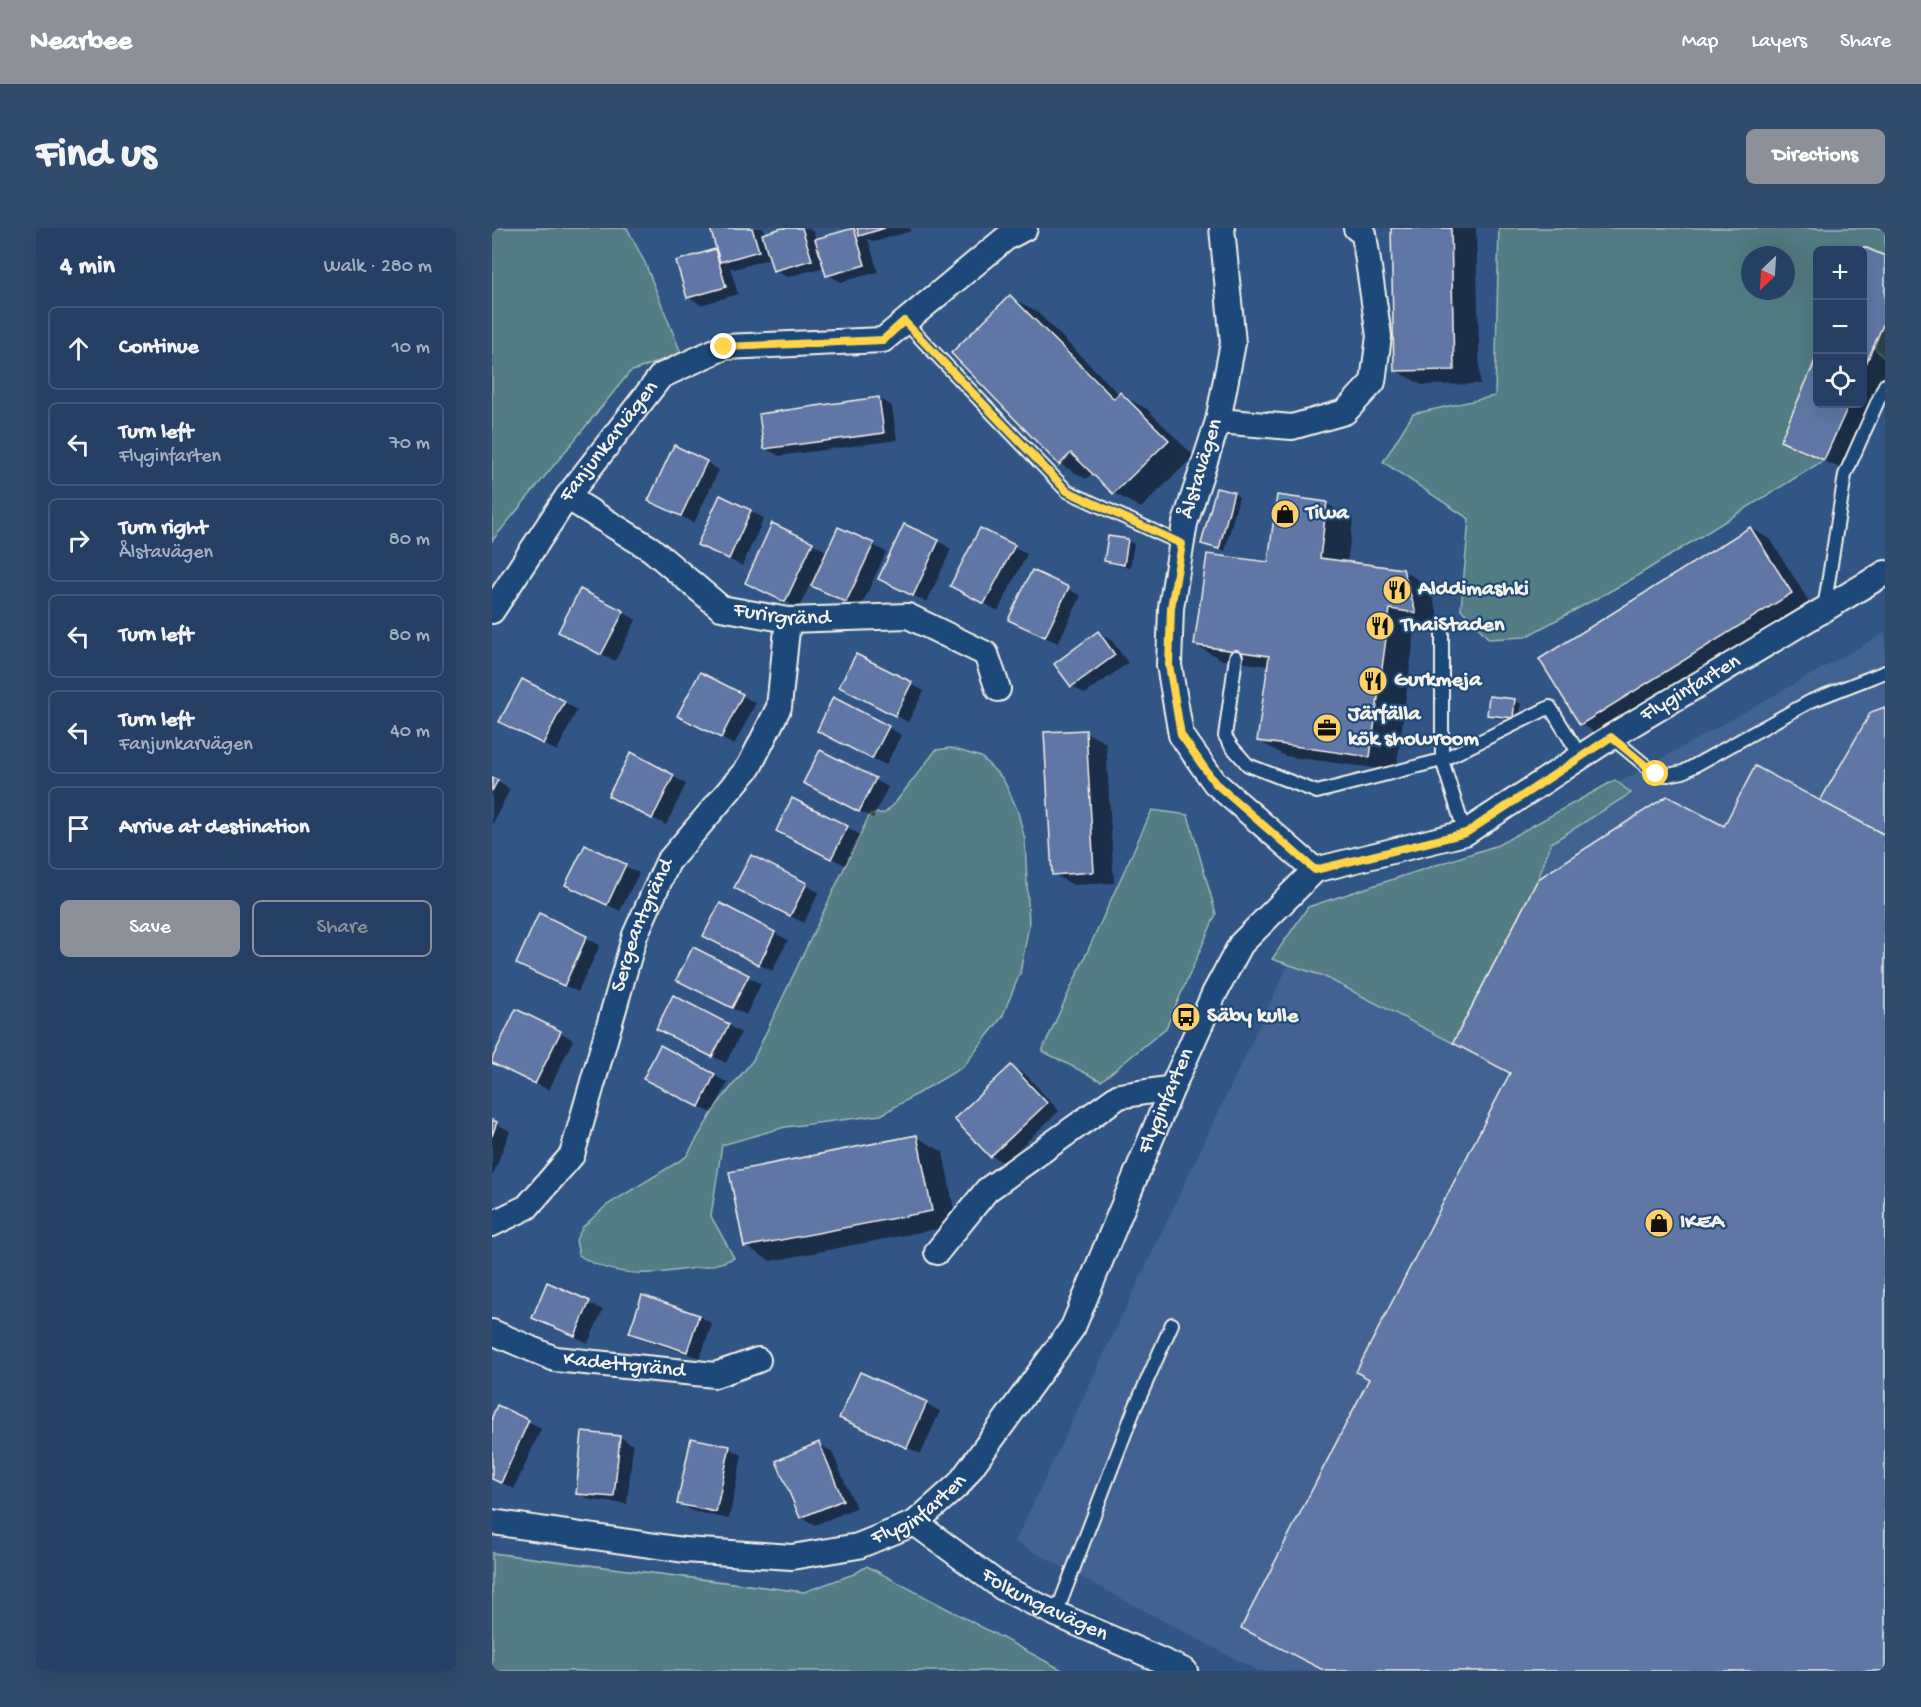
<!DOCTYPE html>
<html lang="en">
<head>
<meta charset="utf-8">
<style>
	body { margin:0; font-family:"Gochi Hand",sans-serif; background:#314b6d; color:#f1f3f6 }
	.controls { position:absolute; right:18px; top:18px; display:grid; overflow:hidden; border-radius:9px; box-shadow:0 6px 24px #0002 }
	.controls button { width:54px; height:54px; display:grid; place-items:center; padding:0; border:0; border-bottom:2px solid #425978; background:#254064; color:#f1f3f6; font:30px sans-serif }
	.compass { position:absolute; left:1249px; top:18px; width:54px; height:54px; border-radius:50%; background:#254064; box-shadow:0 6px 24px #0002; rotate:205deg }
	.stop { position:absolute; width:18px; height:18px; margin:-14px; border:4px solid #ffd54a; border-radius:50%; background:#fff }
	.stop.end { background:#ffd54a; border-color:#fff; box-shadow:0 2px 6px #0008 }
	.list { margin:0; padding:0; list-style:none }
	h2 { display:flex; justify-content:space-between; align-items:center; height:78px; margin:0; padding:0 24px; font-size:26px }
	h2 small { font-size:20px; font-weight:400; color:#a3afbf }
	.list li { display:grid; grid-template-columns:39px 1fr auto; gap:18px; align-items:center; box-sizing:border-box; height:84px; margin:0 12px 12px; padding:0 12px; border:2px solid #425978; border-radius:9px }
	.list b { display:block; font-size:22px; white-space:nowrap }
	.list p { margin:0; font-size:20px; white-space:nowrap; color:#a3afbf }
	.list em { font-size:20px; font-style:normal; color:#a3afbf }
	.actions { display:flex; gap:12px; padding:18px 24px }
	.actions a { flex:1; padding:14px 0; border:2px solid #8c9099; border-radius:9px; text-align:center; font-size:21px; color:#8c9099 }
	.actions .main { background:#8c9099; color:#fff }
	.icon { flex:none; width:33px; height:33px; fill:none; stroke:currentColor; stroke-width:2; stroke-linecap:round; stroke-linejoin:round }
	.map { position:relative; flex:none; width:1393px; height:1443px; overflow:hidden; border-radius:9px }
	header { display:flex; align-items:center; gap:36px; box-sizing:border-box; height:84px; padding:0 30px; background:#8c9099; color:#fff }
	header strong { font-size:28px }
	nav { display:flex; gap:33px; margin-inline-start:auto; font-size:21px }
	.intro { display:flex; align-items:center; justify-content:space-between; box-sizing:border-box; height:144px; padding:0 36px }
	h1 { margin:0; font-size:42px }
	.button { padding:15px 27px; border-radius:9px; background:#8c9099; color:#fff; font-size:21px; font-weight:700 }
	main { display:flex; gap:36px; padding:0 36px }
	aside { flex:1; background:#254064; border-radius:9px; box-shadow:0 6px 24px #0002 }
	.map>svg:first-child { display:block }
	.built { fill:#436391 }
	.green { fill:#527c84; stroke:#a3b6b6; stroke-width:1.5; fill-rule:evenodd }
	.shadow { fill:#0007 }
	.building { fill:#6077a5; stroke:#f4f1e8; stroke-width:1.5 }
	.lines { fill:none; stroke-linecap:round; stroke-linejoin:round }
	.service-casing { stroke:#f4f1e8; stroke-width:16 }
	.minor-casing { stroke:#f4f1e8; stroke-width:28 }
	.service { stroke:#1f4a7a; stroke-width:12 }
	.minor { stroke:#1f4a7a; stroke-width:24 }
	.route { stroke:#ffd54a; stroke-width:8 }
	.labels { text-anchor:middle; dominant-baseline:central; stroke-width:4.5; stroke-linejoin:round; paint-order:stroke }
	.street-label { font-size:22px; fill:#f4f1e8; stroke:#1f4a7a }
	.poi-label { font-size:22px; font-weight:bold; fill:#f4f1e8; stroke:#1f4a7a; text-anchor:start }
</style>
</head>
<body>
<header>
<strong>Nearbee</strong>
<nav><a>Map</a><a>Layers</a><a>Share</a></nav>
</header>
<div class="intro"><h1>Find us</h1><a class="button">Directions</a></div>
<main>
<aside>
<h2>4 min<small>Walk · 280 m</small></h2>
<ul class="list">
<li><svg class="icon" aria-label="ahead" viewBox="0 0 24 24"><path d="M12 20V5M6 11l6-6 6 6"/></svg><div><b>Continue</b></div><em>10 m</em></li>
<li><svg class="icon" aria-label="left" viewBox="0 0 24 24"><path d="M17 20v-9H6M10 6l-5 5 5 5"/></svg><div><b>Turn left</b><p>Flyginfarten</p></div><em>70 m</em></li>
<li><svg class="icon" aria-label="right" viewBox="0 0 24 24"><path d="M7 20v-9h11M14 6l5 5-5 5"/></svg><div><b>Turn right</b><p>Ålstavägen</p></div><em>80 m</em></li>
<li><svg class="icon" aria-label="left" viewBox="0 0 24 24"><path d="M17 20v-9H6M10 6l-5 5 5 5"/></svg><div><b>Turn left</b></div><em>80 m</em></li>
<li><svg class="icon" aria-label="left" viewBox="0 0 24 24"><path d="M17 20v-9H6M10 6l-5 5 5 5"/></svg><div><b>Turn left</b><p>Fanjunkarvägen</p></div><em>40 m</em></li>
<li><svg class="icon" aria-label="arrive" viewBox="0 0 24 24"><path d="M6 21V4h12l-3 4 3 4H6"/></svg><div><b>Arrive at destination</b></div></li>
</ul>
<div class="actions"><a class="main">Save</a><a>Share</a></div>
</aside>
<div class="map">
<svg width="1393" height="1443" viewBox="0 0 1393 1443">
	<rect width="100%" height="100%" fill="#315686"/>
	<filter id="ink" filterUnits="userSpaceOnUse"><feTurbulence type="fractalNoise" baseFrequency=".0167" numOctaves="2"/><feDisplacementMap in="SourceGraphic" scale="12" xChannelSelector="R" yChannelSelector="G"/><feConvolveMatrix kernelMatrix="1 2 1 2 8 2 1 2 1" color-interpolation-filters="sRGB"/></filter>
	<g filter="url(#ink)">
		<path class="built" d="M1393 405V1443H766L523 1314 810 708 1018 616Z"/>
		<g class="green">
			<path d="M0 0H135L153 35 189 125 138 144 0 313Z"/>
			<path d="M1007 0H1393V28L1373 19 1371 23 1326 22 1325 127 1289 213 1332 232 1135 354 1033 409 997 411 969 381 977 291 891 234 921 186 1003 168ZM1258 27H1294V63H1258Z"/>
			<path d="M1393 92V131L1382 119Z"/>
			<path d="M459 520 489 529 511 551 525 581 533 612 537 697 528 745 510 789 471 839 389 887 293 899 230 917 219 988 242 1030C227 1037 213 1039 196 1041 159 1047 120 1050 87 1027L84 1012 91 999 115 977 194 929 225 877 261 832 378 586 393 585 403 575 444 522Z"/>
			<path d="M1123 552 1139 565 1059 615 1046 651 961 815 831 748 780 731 816 679 1006 617Z"/>
			<path d="M660 582 696 587 724 686 674 800 609 853 550 823Z"/>
			<path d="M0 1325 312 1364 362 1346 375 1338 572 1443H0Z"/>
		</g>
		<g class="shadow">
			<path d="M220 0H271L273 7 295 0H316L322 4 324 12 362 1 368 4 367 0H418L419 3 382 14 376 11 386 44 349 54 336 47 333 39 295 49 282 42 279 30 243 41 238 39 246 66 209 77 196 69 223 23 227 26Z"/>
			<path d="M900 0H984L988 156 930 157 903 142Z"/>
			<path d="M1373 21 1393 29V149L1353 242 1310 224 1290 212 1326 176H1370V27Z"/>
			<path d="M519 69 545 84 628 167 655 181 702 228 649 280 622 265 601 244 594 251 568 236 461 125Z"/>
			<path d="M387 170 400 178 405 212 287 228 273 220Z"/>
			<path d="M214 234 227 242 202 295 158 273Z"/>
			<path d="M741 265 747 269 733 323 717 319 711 315Z"/>
			<path d="M228 269 272 290 250 338 207 316Z"/>
			<path d="M835 276 861 291 855 335 910 342 937 358 950 399 924 395 904 543 793 528 767 513 777 438 730 432 704 417Z"/>
			<path d="M1259 300 1279 312 1319 377 1109 508 1089 496Z"/>
			<path d="M618 310 636 313 642 316 638 340 620 336 613 332Z"/>
			<path d="M446 313 459 321 435 374 401 358Z"/>
			<path d="M320 315 337 325 381 317 394 324 368 381 318 356 307 380 268 362Z"/>
			<path d="M522 319 535 326 506 383 473 365Z"/>
			<path d="M576 361 589 368 566 415 531 399Z"/>
			<path d="M131 384 144 392 123 433 81 411Z"/>
			<path d="M607 405 620 413 636 435 593 466 580 458Z"/>
			<path d="M208 446 264 475 242 517 201 495Z"/>
			<path d="M419 456 432 463 416 494 362 466Z"/>
			<path d="M1023 472 1029 476 1027 492 1003 490 996 486Z"/>
			<path d="M72 474 85 482 65 523 22 501Z"/>
			<path d="M396 499 409 507 394 537 340 510Z"/>
			<path d="M594 504 614 515 622 655 581 657 561 646Z"/>
			<path d="M181 548 194 556 174 597 131 575Z"/>
			<path d="M0 551 18 561 0 597Z"/>
			<path d="M383 552 396 559 381 590 326 562Z"/>
			<path d="M355 599 368 607 353 637 299 610Z"/>
			<path d="M94 619 147 645 128 683 89 664Z"/>
			<path d="M260 629 327 664 312 695 258 667Z"/>
			<path d="M229 677 296 712 280 743 226 715Z"/>
			<path d="M48 687 108 717 86 764 39 742Z"/>
			<path d="M256 749 269 756 254 787 199 759Z"/>
			<path d="M236 797 249 805 234 835 179 807Z"/>
			<path d="M68 804 81 812 57 862 13 841Z"/>
			<path d="M169 819 236 855 220 885 166 858Z"/>
			<path d="M519 839 533 846 567 883 512 935 499 927Z"/>
			<path d="M0 894 18 903 1 947H0Z"/>
			<path d="M425 909 451 924 465 997 279 1033 253 1018Z"/>
			<path d="M55 1056 111 1082 96 1115 41 1089Z"/>
			<path d="M207 1088 220 1096 208 1130 152 1112 139 1104Z"/>
			<path d="M368 1146 448 1183 429 1226 349 1190Z"/>
			<path d="M0 1193H36L49 1201 22 1261 0 1250Z"/>
			<path d="M128 1209 141 1217 135 1276 99 1272 86 1265Z"/>
			<path d="M327 1216 340 1224 364 1280 323 1297 309 1289Z"/>
			<path d="M237 1220 250 1227 237 1291 200 1283 187 1275Z"/>
		</g>
		<g class="building">
			<path d="M218 0H260L267 23 228 34Z"/>
			<path d="M290 0H310L320 32 281 43 270 6Z"/>
			<path d="M362 0 373 37 334 48 323 11Z"/>
			<path d="M365 0H393L367 8Z"/>
			<path d="M899 0H959L962 142 902 143Z"/>
			<path d="M1372 19 1393 28V92L1370 145V23Z"/>
			<path d="M223 21 234 59 195 70 184 33Z"/>
			<path d="M518 67 622 171 628 164 677 212 621 266 579 225 567 237 459 125Z"/>
			<path d="M1326 127V176H1357L1332 232 1288 213Z"/>
			<path d="M387 169 392 205 272 221 267 186Z"/>
			<path d="M182 217 215 233 189 288 156 273Z"/>
			<path d="M724 260 742 264 727 321 709 316Z"/>
			<path d="M228 267 259 282 237 331 205 317Z"/>
			<path d="M785 267 835 274 828 330 911 341 924 385 898 381 878 529 765 513 777 428 702 417 715 326 776 334Z"/>
			<path d="M280 295 321 314 293 374 253 355Z"/>
			<path d="M412 296 447 312 421 368 386 351Z"/>
			<path d="M346 299 382 315 354 374 319 358Z"/>
			<path d="M1258 299 1300 365 1088 497 1047 431Z"/>
			<path d="M488 300 523 317 492 376 458 358Z"/>
			<path d="M616 308 636 311 632 337 612 333Z"/>
			<path d="M540 342 577 359 553 409 516 392Z"/>
			<path d="M88 361 132 383 109 427 66 404Z"/>
			<path d="M606 403 623 427 579 459 562 436Z"/>
			<path d="M364 426 420 454 403 488 347 459Z"/>
			<path d="M208 444 251 466 229 510 185 488Z"/>
			<path d="M30 451 73 473 51 516 7 494Z"/>
			<path d="M997 468 1023 471 1021 490 995 487Z"/>
			<path d="M341 469 397 498 380 531 325 503Z"/>
			<path d="M1393 479V607L1328 573 1379 484Z"/>
			<path d="M594 502 602 644 560 647 552 504Z"/>
			<path d="M328 522 384 550 367 584 311 555Z"/>
			<path d="M139 524 182 547 160 591 116 568Z"/>
			<path d="M1263 538 1393 607V1443H833L749 1400 877 1151 864 1144 1018 845 961 815 1046 651 1175 568 1232 598Z"/>
			<path d="M0 550 6 552 0 563Z"/>
			<path d="M300 570 356 598 339 631 284 603Z"/>
			<path d="M93 617 134 636 115 677 73 657Z"/>
			<path d="M259 627 315 655 298 688 242 660Z"/>
			<path d="M228 675 283 704 267 737 211 708Z"/>
			<path d="M47 685 95 708 72 758 24 736Z"/>
			<path d="M201 719 257 747 240 780 184 752Z"/>
			<path d="M181 767 237 796 220 829 164 801Z"/>
			<path d="M24 781 69 803 43 856 0 835V831Z"/>
			<path d="M168 817 223 846 207 879 151 851Z"/>
			<path d="M519 837 555 875 498 929 462 891Z"/>
			<path d="M0 892 5 894 0 908Z"/>
			<path d="M425 907 440 983 252 1019 237 944Z"/>
			<path d="M55 1054 98 1073 83 1108 40 1090Z"/>
			<path d="M150 1067 207 1087 195 1124 137 1105Z"/>
			<path d="M368 1144 435 1174 415 1220 347 1190Z"/>
			<path d="M5 1177 37 1192 9 1255 0 1251V1189Z"/>
			<path d="M90 1204 128 1208 122 1269 84 1266Z"/>
			<path d="M199 1210 238 1218 224 1284 185 1276Z"/>
			<path d="M327 1214 351 1272 308 1290 284 1233Z"/>
		</g>
		<g class="lines">
			<g class="service-casing">
				<g id="service">
					<path d="M412 93 575 263 690 316"/>
					<path d="M1332 381 1353 247 1393 157"/>
					<path d="M950 406V532L973 605"/>
					<path d="M744 429 733 508 740 519 756 537 825 564 950 532 1058 479 1089 529"/>
					<path d="M1119 509 1164 546 1176 547 1191 544 1319 473 1393 444"/>
					<path d="M564 1386 642 1182 680 1096"/>
				</g>
			</g>
			<g class="minor-casing">
				<g id="minor">
					<path d="M730 0 741 115 726 193 693 295 679 380 677 437 689 507 723 555 823 642"/>
					<path d="M726 193 800 199 853 184 881 154 887 108 872 6 864 0"/>
					<path id="s1" d="M75 269 159 321 229 380 296 392 416 388 494 426 506 461"/>
					<path id="s2" d="M0 383 75 269 169 148 232 119 391 112 514 10 533 0"/>
					<path id="s3" d="M0 996 35 979 80 927 143 707 176 634 257 539 287 479 296 392"/>
					<path d="M445 1024 495 962 627 868 680 860"/>
					<path id="s4" d="M0 1104 63 1131 223 1147 266 1132"/>
					<path id="s5" d="M0 1294 192 1322 300 1329 366 1318 423 1295 467 1256 581 1099 680 860 722 766 749 716 823 642 973 605 1122 507 1393 345"/>
					<path id="s6" d="M423 1295 511 1360 564 1386 693 1443"/>
				</g>
			</g>
			<use href="#service" class="service"/>
			<use href="#minor" class="minor"/>
		</g>
	</g>
	<g class="lines" filter="url(#ink)">
		<path class="route" d="M232 119 391 112 412 93 575 263 690 316 679 380 677 437 689 507 723 555 823 642 974 605 1119 509 1164 546"/>
	</g>
	<defs>
		<g id="shop-disc" transform="scale(1.5)"><circle r="9.5" fill="#ffd166" stroke="#1f4a7a"/><path d="M-5-2.5h2.3a2.7 3.5 0 0 1 5.4 0H5L5.5 6h-11ZM-1.5-2.5h3a1.5 2.3 0 0 0-3 0Z" fill="#111"/></g>
		<g id="restaurant-disc" transform="scale(1.5)"><circle r="9.5" fill="#ffd166" stroke="#1f4a7a"/><path d="M-5-6h1v4h1v-4h1v4h1v-4h1v5L-1.5 .5V6h-2V.5L-5-1ZM5-6V6H3V1.5H1.5Q1.5-4 5-6Z" fill="#111"/></g>
		<g id="office-disc" transform="scale(1.5)"><circle r="9.5" fill="#ffd166" stroke="#1f4a7a"/><path d="M-6-3h4V-5.5h4V-3h4V5H-6ZM-1-4.5V-3h2v-1.5ZM-6 0V1H6V0Z" fill="#111"/></g>
		<g id="bus-disc" transform="scale(1.5)"><circle r="9.5" fill="#ffd166" stroke="#1f4a7a"/><path d="M-5-6H5V4H4V6H2V4H-2V6H-4V4H-5ZM-3.5-4V0h7V-4ZM-3.5 1.2v1.5H-2V1.2ZM2 1.2v1.5H3.5V1.2Z" fill="#111"/></g>
	</defs>
	<g fill-rule="evenodd">
		<use href="#shop-disc" x="793" y="286"/>
		<use href="#restaurant-disc" x="905" y="362"/>
		<use href="#restaurant-disc" x="888" y="398"/>
		<use href="#restaurant-disc" x="881" y="453"/>
		<use href="#office-disc" x="835" y="500"/>
		<use href="#bus-disc" x="694" y="789"/>
		<use href="#shop-disc" x="1167" y="995"/>
	</g>
	<g class="labels">
		<g class="street-label">
			<text stroke="none"><textPath href="#s2" startOffset="206">Fanjunkarvägen</textPath></text>
			<text transform="translate(710 241) rotate(-73)">Ålstavägen</text>
			<text stroke="none"><textPath href="#s1" startOffset="252">Furirgränd</textPath></text>
			<text stroke="none"><textPath href="#s5" startOffset="1629">Flyginfarten</textPath></text>
			<text stroke="none"><textPath href="#s3" startOffset="348">Sergeantgränd</textPath></text>
			<text stroke="none"><textPath href="#s5" startOffset="928">Flyginfarten</textPath></text>
			<text stroke="none"><textPath href="#s4" startOffset="138">Kadettgränd</textPath></text>
			<text stroke="none"><textPath href="#s5" startOffset="441">Flyginfarten</textPath></text>
			<text stroke="none"><textPath href="#s6" startOffset="154">Folkungavägen</textPath></text>
		</g>
		<g class="poi-label">
			<text x="814" y="286">Tiwa</text>
			<text x="926" y="362">Alddimashki</text>
			<text x="909" y="398">ThaiStaden</text>
			<text x="902" y="453">Gurkmeja</text>
			<text x="856" y="487">Järfälla<tspan x="856" dy="25">kök showroom</tspan></text>
			<text x="715" y="789">Säby kulle</text>
			<text x="1188" y="995">IKEA</text>
		</g>
	</g>
</svg>
<div class="controls">
<button>+</button>
<button>−</button>
<button><svg class="icon" aria-label="locate" viewBox="0 0 24 24"><circle cx="12" cy="12" r="6"/><path d="M12 2v4M12 18v4M2 12h4M18 12h4"/></svg></button>
</div>
<svg class="compass" viewBox="-18 -18 36 36"><path d="M0-13l5 13h-10z" fill="#e53935"/><path d="M0 13l5-13h-10z" fill="#a3afbf"/></svg>
<div class="stop" style="left:1164px;top:546px"></div>
<div class="stop end" style="left:232px;top:119px"></div>
</div>
</main>
</body>
</html>
